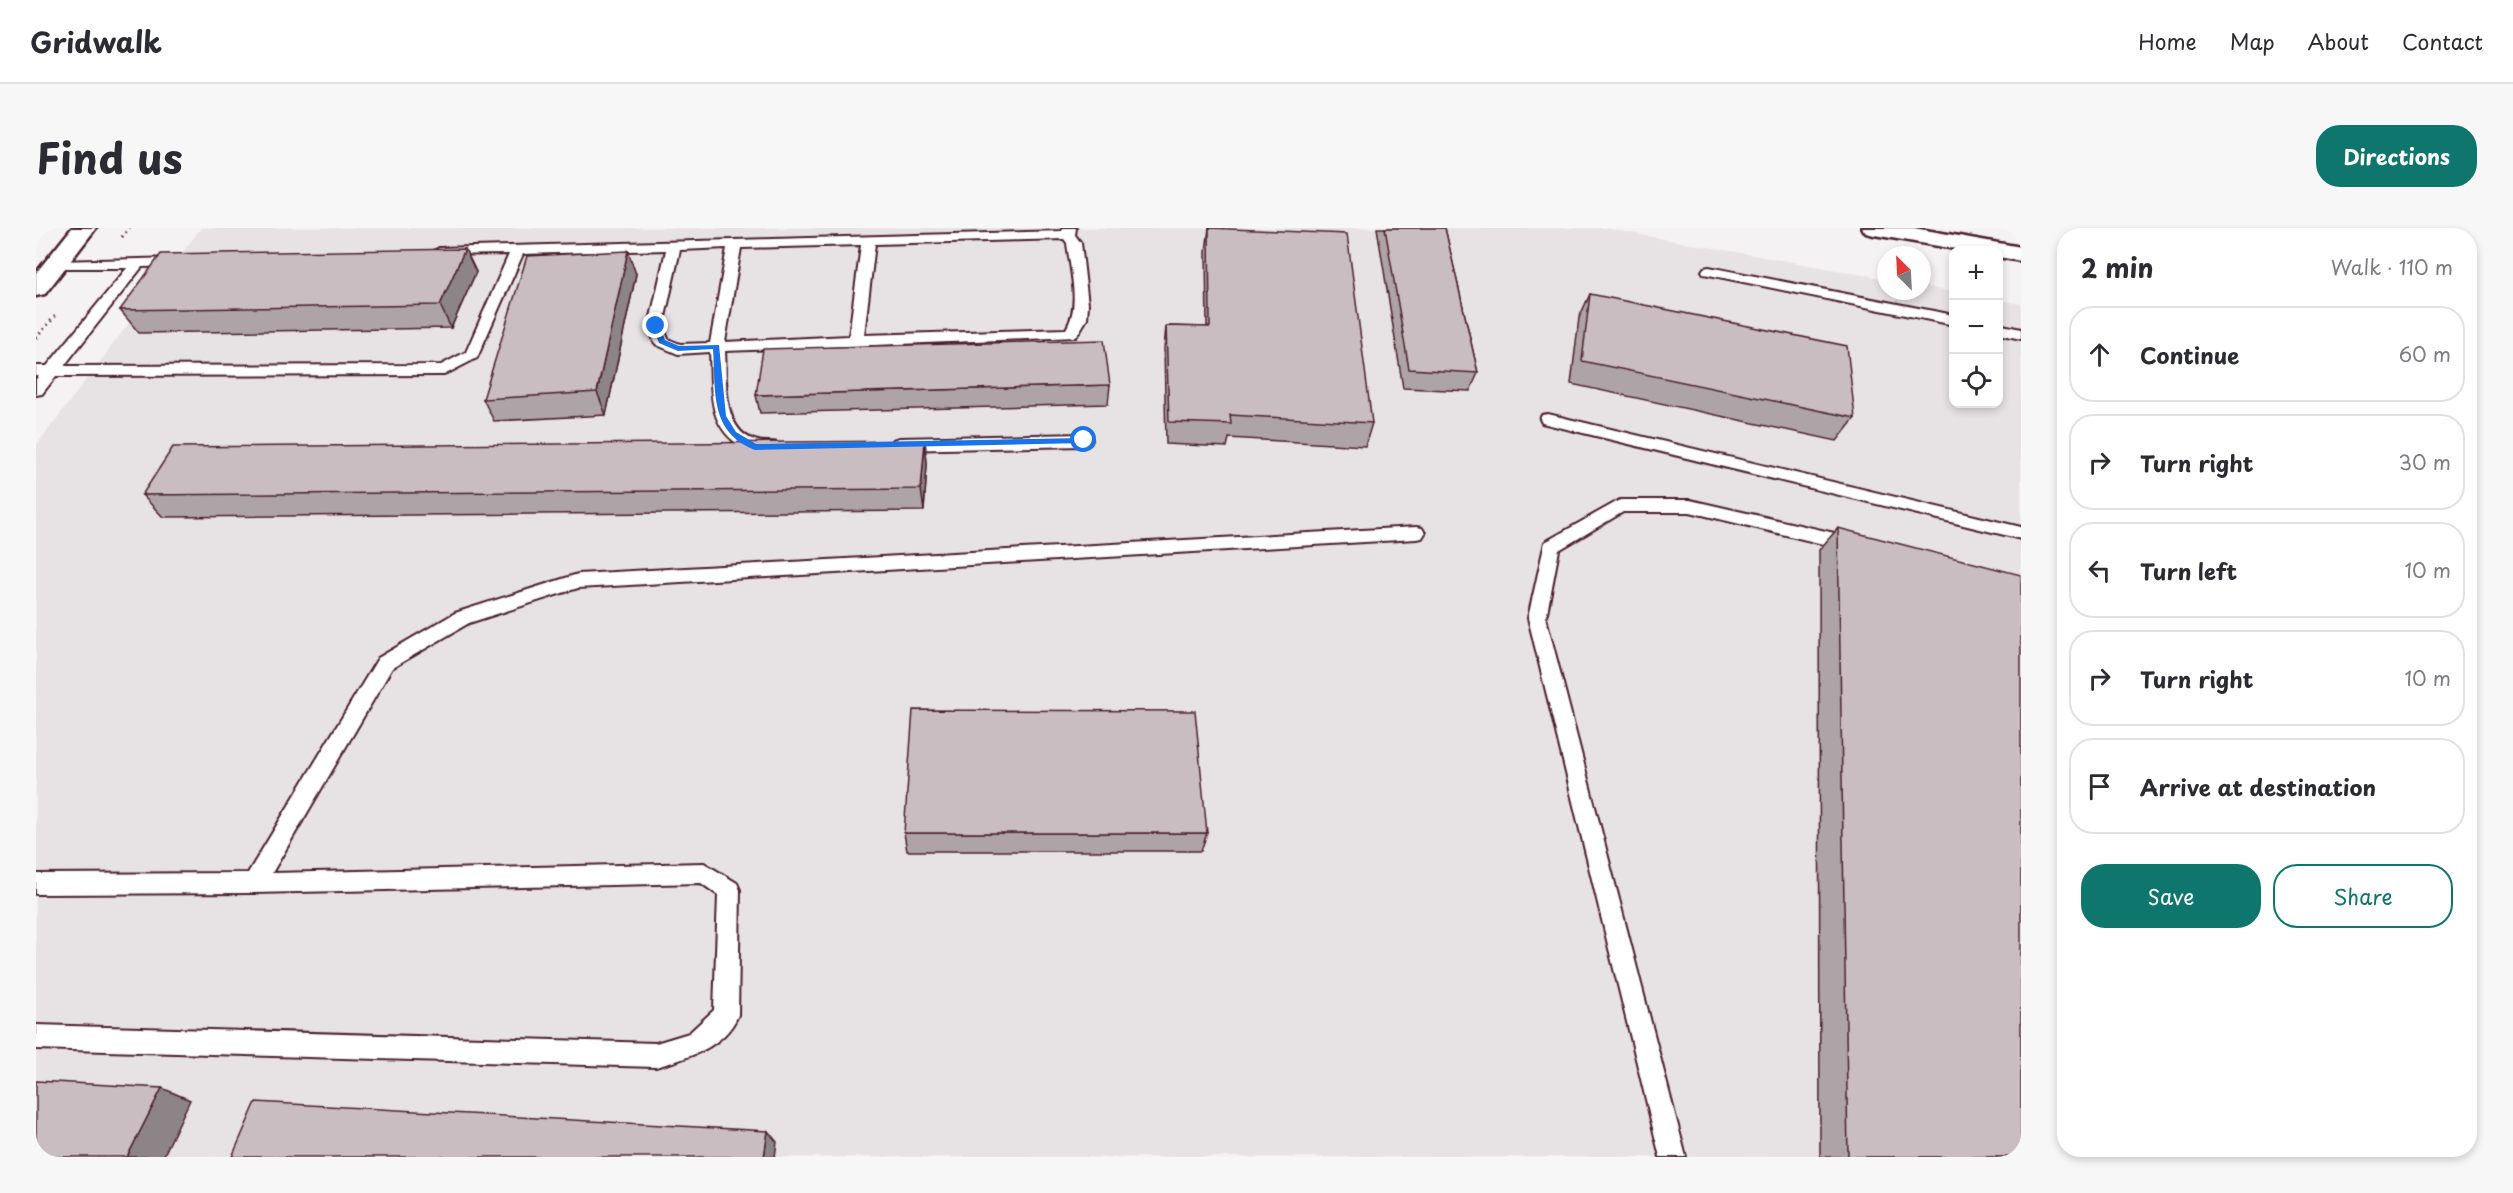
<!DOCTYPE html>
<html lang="en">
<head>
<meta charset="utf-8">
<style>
	body { margin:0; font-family:"Playpen Sans",sans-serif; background:#f7f7f7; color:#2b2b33 }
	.controls { position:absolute; right:18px; top:18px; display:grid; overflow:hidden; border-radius:12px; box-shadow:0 3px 9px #0003 }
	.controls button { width:54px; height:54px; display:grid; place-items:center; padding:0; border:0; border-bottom:2px solid #e1e1e2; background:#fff; color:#2b2b33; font:30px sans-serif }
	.compass { position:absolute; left:1841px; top:18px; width:54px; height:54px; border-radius:50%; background:#fff; box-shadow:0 3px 9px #0003; rotate:336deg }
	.stop { position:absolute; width:18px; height:18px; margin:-14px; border:4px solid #1a73e8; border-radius:50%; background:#fff }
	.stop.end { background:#1a73e8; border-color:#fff; box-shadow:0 2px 6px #0008 }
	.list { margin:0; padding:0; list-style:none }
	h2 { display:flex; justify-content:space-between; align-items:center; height:78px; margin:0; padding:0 24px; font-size:26px }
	h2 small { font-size:20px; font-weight:400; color:#7c7c81 }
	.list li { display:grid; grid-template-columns:39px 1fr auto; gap:18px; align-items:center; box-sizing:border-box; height:96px; margin:0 12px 12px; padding:0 12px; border:2px solid #e1e1e2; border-radius:24px }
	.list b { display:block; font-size:22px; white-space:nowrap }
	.list em { font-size:20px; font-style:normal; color:#7c7c81 }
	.actions { display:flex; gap:12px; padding:18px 24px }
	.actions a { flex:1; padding:14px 0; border:2px solid #0f766e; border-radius:24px; text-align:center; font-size:21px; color:#0f766e }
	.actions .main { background:#0f766e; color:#fff }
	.icon { flex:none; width:33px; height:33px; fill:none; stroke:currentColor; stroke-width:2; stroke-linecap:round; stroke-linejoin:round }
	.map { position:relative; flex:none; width:1985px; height:929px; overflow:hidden; border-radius:24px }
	header { display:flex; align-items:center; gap:36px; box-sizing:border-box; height:84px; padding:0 30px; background:#fff; border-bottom:2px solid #e1e1e2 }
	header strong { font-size:28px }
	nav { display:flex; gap:33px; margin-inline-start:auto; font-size:21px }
	.intro { display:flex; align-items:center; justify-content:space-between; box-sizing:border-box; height:144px; padding:0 36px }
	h1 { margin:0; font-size:42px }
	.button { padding:15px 27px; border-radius:24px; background:#0f766e; color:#fff; font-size:21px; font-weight:700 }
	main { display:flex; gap:36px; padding:0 36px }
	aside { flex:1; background:#fff; border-radius:24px; box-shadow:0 3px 9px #0003 }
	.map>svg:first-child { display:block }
	.built { fill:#e7e2e3 }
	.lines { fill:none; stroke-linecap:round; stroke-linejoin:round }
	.lane-casing { stroke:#4a1f2b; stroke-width:4 }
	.secondary-casing { stroke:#4a1f2b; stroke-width:5 }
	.path { stroke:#4a1f2b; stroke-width:3; stroke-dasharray:1.5 4; stroke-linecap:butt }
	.lane { fill:#fff; fill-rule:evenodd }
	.secondary { fill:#fff; fill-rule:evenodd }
	.wall { fill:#aea3a6; stroke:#4a1f2b; stroke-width:1.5 }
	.shaded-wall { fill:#8d8487; stroke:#4a1f2b; stroke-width:1.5 }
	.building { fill:#cabdc1; stroke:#4a1f2b; stroke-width:1.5 }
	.route { fill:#1a73e8 }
</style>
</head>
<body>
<header>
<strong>Gridwalk</strong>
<nav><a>Home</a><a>Map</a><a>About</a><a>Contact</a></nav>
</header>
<div class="intro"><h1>Find us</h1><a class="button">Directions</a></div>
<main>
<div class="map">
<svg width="1985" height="929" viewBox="0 0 1985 929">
	<rect width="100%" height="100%" fill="#f4f2f2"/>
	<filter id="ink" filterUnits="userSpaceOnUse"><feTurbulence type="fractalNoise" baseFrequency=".0167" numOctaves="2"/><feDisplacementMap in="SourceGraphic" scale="12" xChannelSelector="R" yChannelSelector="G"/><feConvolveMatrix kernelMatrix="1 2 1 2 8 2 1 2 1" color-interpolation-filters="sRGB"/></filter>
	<g filter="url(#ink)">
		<path class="built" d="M165 0H1567L1850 51V63H1886V58L1917 64 1918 176H1962L1963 72 1985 76V929H0V218Z"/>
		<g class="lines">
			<g class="lane-casing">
				<g id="lane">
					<path d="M1026 0H1040L1039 7 1045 15 1052 76 1051 91 1040 109 689 123C691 153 685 204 722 213 728 215 735 213 741 215L743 219 741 223C728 227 716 225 705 218 670 197 676 160 674 124L642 126 621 117 618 114 613 98 630 22 487 26 441 130 408 147 20 148 6 166 0 167V151L3 148H0V138H11L91 40H15L13 37 20 33 143 30 150 34 143 38 106 39 28 138 405 137 430 124 473 26 398 27 396 24 403 20 1026 3ZM1028 11 1031 15C1034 42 1045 77 1030 101L828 107 839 16ZM825 17 813 108 689 114 705 20ZM691 20 674 115 644 116 632 111 627 98 644 22Z"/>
					<path d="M1673 39 1918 87V97L1668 46 1666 43 1668 40Z"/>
					<path d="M1962 96 1985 101V111L1962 106Z"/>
					<path d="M1512 186 1985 299V311L1506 195 1504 191 1506 187Z"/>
					<path d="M1048 206 1054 208 1056 212 1054 216 1048 218 863 222 857 220 855 216 857 212 863 210Z"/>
					<path d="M1584 272H1654L1816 309 1822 311 1825 316 1822 321 1816 323 1654 284H1587L1523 322 1510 390 1650 929H1624L1492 390 1509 314Z"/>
					<path d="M1380 299 1386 300 1389 305 1386 310 1380 311 542 360 433 395 356 440 236 645 668 635 701 655 704 662 702 787C688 820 651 830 620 839L0 821V797L620 815 653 805 678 782 682 667 665 655 218 665 0 666V646L212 645 342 430 419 385 542 346Z"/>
				</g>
			</g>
			<g class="secondary-casing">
				<g id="secondary">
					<path d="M36 0H60L9 66 0 68V45Z"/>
					<path d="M1826 0H1878L1985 19V33L1962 29V22H1925L1838 7 1830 5Z"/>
				</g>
			</g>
			<g class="path">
				<path d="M86 9 93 0"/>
				<path d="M0 110 21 86"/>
			</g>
			<use href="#lane" class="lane"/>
			<use href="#secondary" class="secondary"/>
		</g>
		<g class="wall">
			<path d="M1173 0 1336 195 1329 218 1193 210 1191 219 1130 216 1128 121 1130 98 1171 99 1170 23Z"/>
			<path d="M1341 0H1409L1442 145 1434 163 1367 160Z"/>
			<path d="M429 21 440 44 415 100 103 105 84 82Z"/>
			<path d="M600 46 570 187 458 193 447 171Z"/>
			<path d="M1554 66 1819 190 1801 213 1535 156 1543 90Z"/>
			<path d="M1074 157 1072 176 724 185 720 167Z"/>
			<path d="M889 213 891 236 888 283 127 289 106 267Z"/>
			<path d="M1802 300 1985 929H1784L1783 322Z"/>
			<path d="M868 605H1171L1165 623H871Z"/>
		</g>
		<g class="shaded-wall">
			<path d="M429 21 440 44 415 100 404 77Z"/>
			<path d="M592 23 600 46 570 187 561 164Z"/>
			<path d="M889 213 891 236 888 283 885 261Z"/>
			<path d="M126 860 154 872 127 929H91Z"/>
			<path d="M732 903 741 914 739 929H728Z"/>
		</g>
		<g class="building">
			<path d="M1173 0 1311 6 1336 195 1194 187 1195 196 1133 194 1130 98 1174 99Z"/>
			<path d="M1349 0H1409L1442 145 1373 141Z"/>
			<path d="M429 21 404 77 84 82 125 26Z"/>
			<path d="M592 23 561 164 447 171 491 28Z"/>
			<path d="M1554 66 1811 118 1819 190 1546 133Z"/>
			<path d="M1068 112 1074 157 720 167 727 121Z"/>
			<path d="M889 213 885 261 106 267 137 219Z"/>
			<path d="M1802 300 1985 347V929H1812Z"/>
			<path d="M877 482 1159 483 1171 605H868Z"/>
			<path d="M0 853 126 860 91 929H0Z"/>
			<path d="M220 874 732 903 728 929H196Z"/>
		</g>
	</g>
	<path class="route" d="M620 96 624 98 629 112 643 118 683 117 690 188 700 204 720 216 1048 210 1052 212 1048 215 719 222C673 204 680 163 677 121L642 123 623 115 616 98Z"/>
</svg>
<div class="controls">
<button>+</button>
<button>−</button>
<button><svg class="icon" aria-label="locate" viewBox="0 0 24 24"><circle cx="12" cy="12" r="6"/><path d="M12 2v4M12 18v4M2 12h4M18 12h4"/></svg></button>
</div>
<svg class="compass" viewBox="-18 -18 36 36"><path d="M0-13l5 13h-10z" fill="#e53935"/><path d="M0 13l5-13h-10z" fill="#7c7c81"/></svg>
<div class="stop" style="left:1048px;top:212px"></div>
<div class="stop end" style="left:620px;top:98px"></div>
</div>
<aside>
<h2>2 min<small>Walk · 110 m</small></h2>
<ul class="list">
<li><svg class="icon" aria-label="ahead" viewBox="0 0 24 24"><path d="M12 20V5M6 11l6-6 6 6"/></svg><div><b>Continue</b></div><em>60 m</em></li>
<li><svg class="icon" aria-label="right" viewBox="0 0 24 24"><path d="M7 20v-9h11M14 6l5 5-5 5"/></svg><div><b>Turn right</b></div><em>30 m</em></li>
<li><svg class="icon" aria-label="left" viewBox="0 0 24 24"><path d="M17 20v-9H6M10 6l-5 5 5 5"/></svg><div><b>Turn left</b></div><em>10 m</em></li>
<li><svg class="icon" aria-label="right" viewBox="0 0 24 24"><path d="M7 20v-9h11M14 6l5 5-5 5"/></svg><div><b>Turn right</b></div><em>10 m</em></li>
<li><svg class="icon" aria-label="arrive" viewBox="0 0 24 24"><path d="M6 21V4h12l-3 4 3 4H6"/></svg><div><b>Arrive at destination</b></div></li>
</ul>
<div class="actions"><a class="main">Save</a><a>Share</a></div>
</aside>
</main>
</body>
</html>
